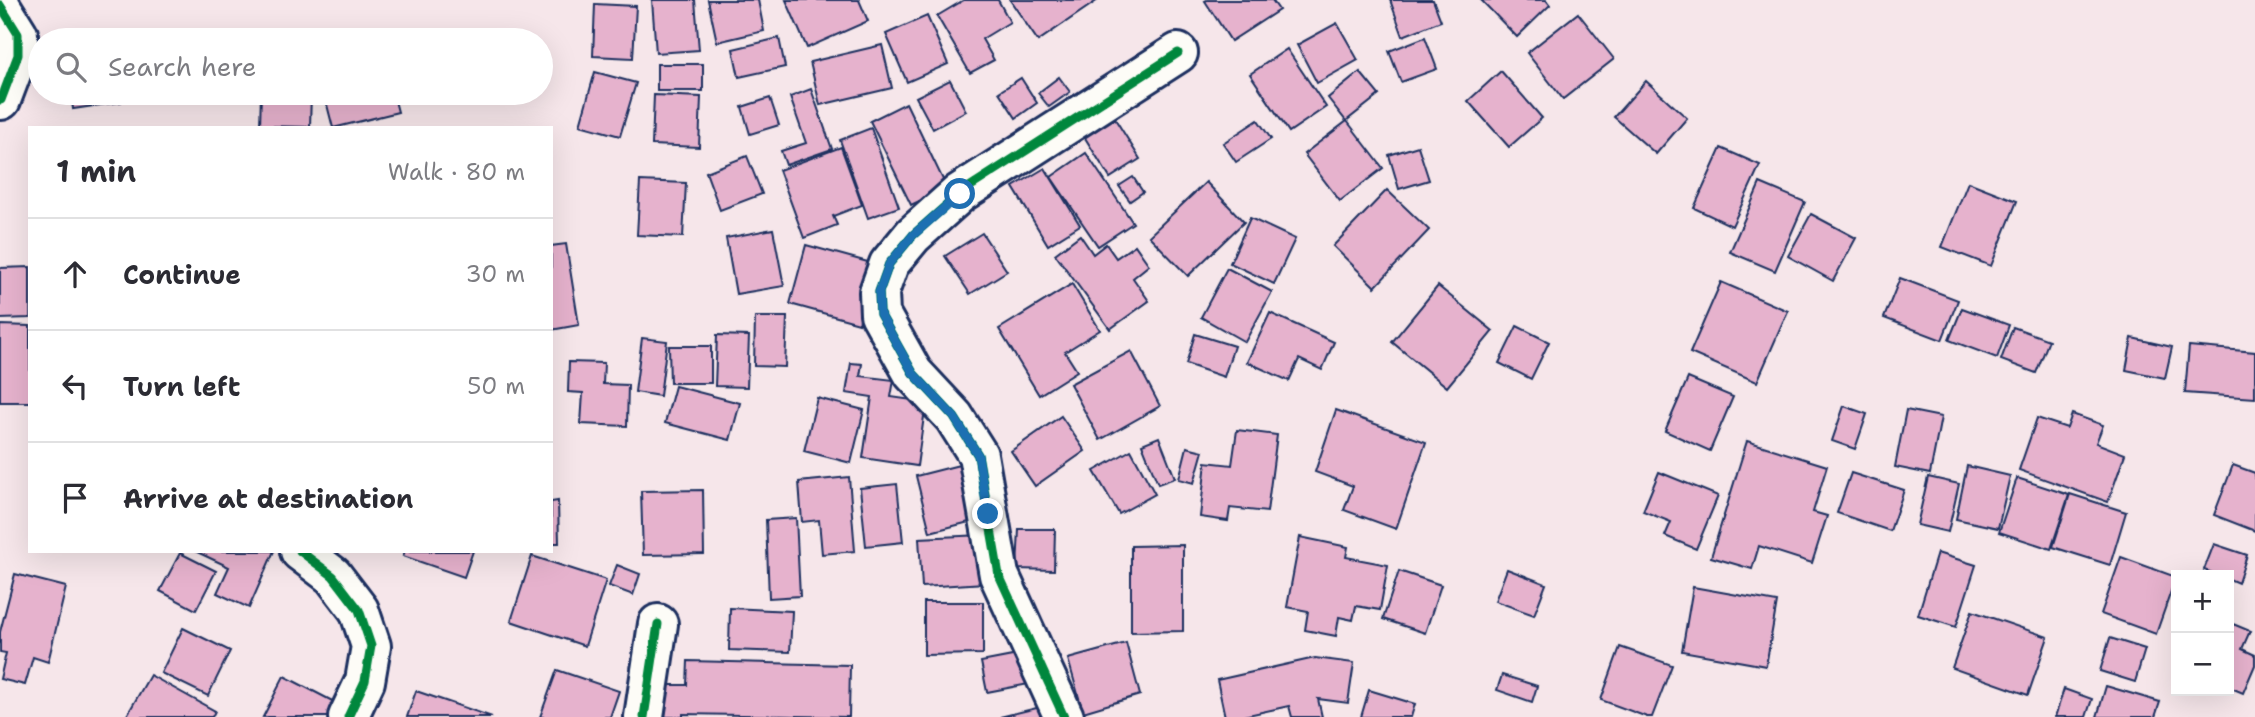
<!DOCTYPE html>
<html lang="en">
<head>
<meta charset="utf-8">
<style>
	body { margin:0; font-family:"Shantell Sans",sans-serif; background:#f2f2f3; color:#2b2b33 }
	.controls { position:absolute; right:21px; bottom:21px; display:grid; overflow:hidden; border-radius:0px; box-shadow:0 7px 28px #0002 }
	.controls button { width:63px; height:63px; display:grid; place-items:center; padding:0; border:0; border-bottom:2px solid #e1e1e2; background:#fff; color:#2b2b33; font:35px sans-serif }
	.stop { position:absolute; width:21px; height:21px; margin:-16px; border:5px solid #1f6fb2; border-radius:50%; background:#fff }
	.stop.end { background:#1f6fb2; border-color:#fff; box-shadow:0 2px 7px #0008 }
	.list { margin:0; padding:0; list-style:none }
	h2 { display:flex; justify-content:space-between; align-items:center; height:91px; margin:0; padding:0 28px; font-size:30px }
	h2 small { font-size:23px; font-weight:400; color:#7c7c81 }
	.list li { display:grid; grid-template-columns:46px 1fr auto; gap:21px; align-items:center; box-sizing:border-box; height:112px; padding:0 28px; border-top:2px solid #e1e1e2 }
	.list b { display:block; font-size:26px; white-space:nowrap }
	.list em { font-size:23px; font-style:normal; color:#7c7c81 }
	.icon { flex:none; width:38px; height:38px; fill:none; stroke:currentColor; stroke-width:2; stroke-linecap:round; stroke-linejoin:round }
	.map { position:relative; flex:none; width:2255px; height:717px; overflow:hidden }
	.search { position:absolute; background:#fff; box-shadow:0 7px 28px #0002; left:28px; top:28px; width:525px; height:77px; display:flex; align-items:center; gap:18px; box-sizing:border-box; padding:0 24px; border-radius:38px; color:#7c7c81; font-size:26px }
	.panel { position:absolute; background:#fff; box-shadow:0 7px 28px #0002; left:28px; top:126px; width:525px; height:427px; border-radius:0px }
	.map>svg:first-child { display:block }
	.building { fill:#e6b2cd; stroke:#1b2f5e; stroke-width:2 }
	.lines { fill:none; stroke-linecap:round; stroke-linejoin:round }
	.minor-casing { stroke:#1b2f5e; stroke-width:44 }
	.minor { stroke:#fdfcf7; stroke-width:38 }
	.cycleway-casing { stroke:#fdfcf7; stroke-width:13 }
	.cycleway { stroke:#00873e; stroke-width:9 }
	.route { stroke:#1f6fb2; stroke-width:9 }
</style>
</head>
<body>
<div class="map">
<svg width="2255" height="717" viewBox="0 0 2255 717">
	<rect width="100%" height="100%" fill="#f6e6ea"/>
	<filter id="ink" filterUnits="userSpaceOnUse"><feTurbulence type="fractalNoise" baseFrequency=".0143" numOctaves="2"/><feDisplacementMap in="SourceGraphic" scale="14" xChannelSelector="R" yChannelSelector="G"/><feConvolveMatrix kernelMatrix="1 2 1 2 8 2 1 2 1" color-interpolation-filters="sRGB"/></filter>
	<g filter="url(#ink)">
		<g class="building">
			<path d="M652 0H695L699 50 656 53Z"/>
			<path d="M708 0H758L764 31 717 42Z"/>
			<path d="M786 0H859L868 21 807 48Z"/>
			<path d="M964 0H998L1010 22 982 39 994 60 970 73 937 16Z"/>
			<path d="M1010 0H1098L1038 41Z"/>
			<path d="M1207 0H1272L1279 10 1231 41 1205 1Z"/>
			<path d="M1390 0H1433L1441 21 1403 36Z"/>
			<path d="M1481 0H1546L1550 5 1517 37Z"/>
			<path d="M595 4 636 6 633 58 593 56Z"/>
			<path d="M1578 13 1614 59 1563 99 1527 53Z"/>
			<path d="M927 16 948 64 907 82 886 34Z"/>
			<path d="M1337 23 1358 60 1317 83 1297 45Z"/>
			<path d="M1425 37 1437 69 1401 82 1389 51Z"/>
			<path d="M779 38 785 67 739 77 733 49Z"/>
			<path d="M882 45 892 88 820 105 810 62Z"/>
			<path d="M1287 49 1326 107 1289 132 1250 74Z"/>
			<rect x="657" y="64" width="46" height="27"/>
			<path d="M1501 71 1542 118 1509 147 1468 101Z"/>
			<path d="M595 72 636 83 620 136 580 125Z"/>
			<path d="M1360 72 1379 95 1346 121 1328 98Z"/>
			<path d="M1059 77 1070 92 1049 107 1038 93Z"/>
			<path d="M1021 78 1037 103 1016 118 999 92Z"/>
			<path d="M950 80 966 111 933 129 916 97Z"/>
			<path d="M1646 81 1687 118 1656 154 1614 117Z"/>
			<path d="M811 89 832 149 786 165 781 151 806 143 790 97Z"/>
			<path d="M71 93H120L121 102 73 109Z"/>
			<path d="M261 93H311L310 127 260 126Z"/>
			<path d="M324 93H393L398 112 333 128Z"/>
			<path d="M654 95 701 97 699 147 652 145Z"/>
			<path d="M770 98 779 125 750 134 742 107Z"/>
			<path d="M906 103 947 188 911 205 870 121Z"/>
			<path d="M1112 114 1140 159 1110 178 1082 133Z"/>
			<path d="M1258 120 1271 139 1236 162 1223 143Z"/>
			<path d="M1347 121 1383 168 1340 201 1304 154Z"/>
			<path d="M871 128 899 207 868 218 840 140Z"/>
			<path d="M1418 146 1429 180 1399 189 1389 155Z"/>
			<path d="M841 147 862 205 833 216 837 225 804 238 779 170Z"/>
			<path d="M1721 148 1760 165 1732 226 1694 208Z"/>
			<path d="M1086 153 1133 223 1098 246 1051 177Z"/>
			<path d="M747 156 762 194 720 210 706 172Z"/>
			<path d="M1045 168 1080 225 1048 245 1013 187Z"/>
			<path d="M1133 177 1143 192 1130 201 1119 186Z"/>
			<path d="M640 181 686 183 683 237 637 235Z"/>
			<path d="M1206 182 1244 222 1188 276 1149 236Z"/>
			<path d="M1968 182 2017 201 1991 266 1942 247Z"/>
			<path d="M1760 183 1805 202 1775 271 1730 252Z"/>
			<path d="M1387 190 1429 230 1375 287 1333 246Z"/>
			<path d="M1811 214 1856 238 1833 281 1788 256Z"/>
			<path d="M1250 218 1295 239 1274 284 1230 263Z"/>
			<path d="M773 229 784 286 736 294 726 238Z"/>
			<path d="M982 233 1007 271 970 294 945 256Z"/>
			<path d="M1080 235 1093 254 1106 244 1116 258 1135 245 1149 265 1133 278 1149 301 1110 329 1055 254Z"/>
			<path d="M566 244 579 325 551 330V246Z"/>
			<path d="M806 245 875 264 859 323 790 304Z"/>
			<path d="M30 267V318L0 319V268Z"/>
			<path d="M1227 268 1272 292 1245 342 1201 317Z"/>
			<path d="M1900 278 1958 300 1942 340 1884 318Z"/>
			<path d="M1721 282 1788 311 1757 382 1690 353Z"/>
			<path d="M1072 284 1100 330 1065 352 1077 371 1039 395 999 329Z"/>
			<path d="M1438 286 1493 331 1447 387 1392 342Z"/>
			<path d="M1962 308 2009 325 1997 358 1949 340Z"/>
			<path d="M1270 313 1334 342 1322 370 1299 359 1289 381 1247 362Z"/>
			<path d="M755 317H787L785 367 754 366Z"/>
			<path d="M0 325 30 326V402H0Z"/>
			<path d="M1517 326 1549 342 1531 379 1499 363Z"/>
			<path d="M2013 327 2049 340 2036 373 2001 360Z"/>
			<path d="M1195 334 1234 346 1224 377 1186 364Z"/>
			<path d="M717 335 749 336 747 387 715 386Z"/>
			<path d="M642 338 667 341 660 396 635 392Z"/>
			<path d="M2132 338 2172 347 2165 378 2126 370Z"/>
			<path d="M669 346H711V383H670Z"/>
			<path d="M2189 346 2255 352V398L2185 393Z"/>
			<path d="M1131 351 1160 406 1100 440 1070 384Z"/>
			<path d="M569 362 604 363 603 384 628 385 627 426 581 424 583 393 568 392Z"/>
			<path d="M851 363 862 364 860 376 894 380 891 397 926 402 917 466 863 458 872 397 846 393Z"/>
			<path d="M1688 378 1733 397 1710 451 1665 431Z"/>
			<path d="M675 386 740 403 730 440 665 423Z"/>
			<path d="M817 398 864 410 851 463 804 451Z"/>
			<path d="M1844 406 1867 414 1855 449 1832 441Z"/>
			<path d="M1336 410 1426 442 1396 529 1344 510 1353 486 1315 472Z"/>
			<path d="M1906 410 1941 417 1930 474 1895 467Z"/>
			<path d="M2072 414 2103 425 2096 443 2125 454 2108 502 2019 470 2037 418 2067 428Z"/>
			<path d="M1061 416 1085 451 1035 486 1011 451Z"/>
			<path d="M1237 430 1277 435 1267 512 1230 508 1228 521 1200 517 1206 462 1232 465Z"/>
			<path d="M1159 437 1175 478 1158 484 1142 444Z"/>
			<path d="M1747 441 1827 466 1813 512 1827 516 1812 563 1759 546 1752 569 1711 557Z"/>
			<path d="M1187 447 1203 451 1194 483 1179 479Z"/>
			<path d="M1131 450 1155 494 1119 514 1094 471Z"/>
			<path d="M967 463 981 519 930 532 916 476Z"/>
			<path d="M2233 465 2255 473V531L2214 515Z"/>
			<path d="M1967 466 2010 476 1998 528 1956 519Z"/>
			<path d="M1659 472 1718 496 1696 549 1665 536 1671 522 1643 511Z"/>
			<path d="M1851 473 1904 490 1890 531 1837 513Z"/>
			<path d="M849 477 855 551 822 554 819 520 802 522 799 482Z"/>
			<path d="M1928 477 1959 484 1948 532 1917 525Z"/>
			<path d="M2017 478 2069 495 2051 549 1999 532Z"/>
			<path d="M897 484 903 542 866 546 860 488Z"/>
			<path d="M703 490 704 554 643 555 641 491Z"/>
			<path d="M2070 494 2126 512 2110 565 2053 547Z"/>
			<path d="M558 501 559 543H551V502Z"/>
			<path d="M796 518 800 596 769 598 766 520Z"/>
			<path d="M1019 529H1055L1054 570 1017 569Z"/>
			<path d="M982 535 985 583 922 587 919 538Z"/>
			<path d="M1300 537 1348 547 1346 557 1388 565 1380 610 1356 606 1353 620 1339 617 1336 636 1305 630 1308 611 1287 607Z"/>
			<path d="M2214 544 2247 555 2238 583 2229 579V575H2218L2204 570Z"/>
			<path d="M1183 545V631L1131 632V546Z"/>
			<path d="M195 551H274L249 608 217 593 229 567Z"/>
			<path d="M405 551H473L464 577 403 556Z"/>
			<path d="M180 553 216 571 196 610 160 591Z"/>
			<path d="M1937 553 1976 565 1956 627 1918 615Z"/>
			<path d="M532 556 606 580 585 646 511 621Z"/>
			<path d="M2121 557 2176 577 2156 634 2101 614Z"/>
			<path d="M617 565 640 574 633 595 609 586Z"/>
			<path d="M1507 569 1546 584 1534 615 1495 601Z"/>
			<path d="M1399 571 1441 585 1425 633 1383 619Z"/>
			<path d="M15 574 66 587 48 662 33 657 25 685 0 679 6 653 0 652V632Z"/>
			<path d="M1693 587 1777 602 1766 666 1682 651Z"/>
			<path d="M924 602H983V654L924 655Z"/>
			<path d="M730 608 792 611 790 652 729 650Z"/>
			<path d="M1972 611 2048 637 2028 695 1952 668Z"/>
			<path d="M2233 624 2250 631 2242 649 2255 655V665L2243 693 2229 687V634Z"/>
			<path d="M183 628 230 651 208 696 161 673Z"/>
			<path d="M2110 638 2145 649 2135 682 2100 671Z"/>
			<path d="M1126 643 1140 695 1083 712 1068 659Z"/>
			<path d="M1620 647 1672 665 1652 717H1647L1601 700Z"/>
			<path d="M1028 653 1034 683 987 692 981 662Z"/>
			<path d="M1315 658 1354 663 1348 703 1318 699 1322 717H1292L1289 706 1239 717H1225L1217 680Z"/>
			<path d="M688 661 850 665 849 717 683 714V717H662L663 685H687Z"/>
			<path d="M557 670 619 691 610 717H540Z"/>
			<path d="M150 675 215 711 212 717H126Z"/>
			<path d="M1502 675 1537 686 1532 702 1497 690Z"/>
			<path d="M284 676 346 708 341 717H263Z"/>
			<path d="M2106 686 2160 702 2155 717H2097Z"/>
			<path d="M2064 689 2092 699 2086 717H2055Z"/>
			<path d="M1369 690 1415 704 1411 717H1361Z"/>
			<path d="M416 691 492 717H407Z"/>
			<path d="M1045 706 1047 717H1000Z"/>
		</g>
		<g class="lines">
			<g class="minor-casing">
				<g id="minor">
					<path d="M0 5 18 34V55L1 100"/>
					<path d="M300 551 333 576 359 610 371 646 365 681 348 717"/>
					<path d="M644 717 658 624"/>
					<path d="M1064 717 999 575 978 455 954 417 913 373 880 314 879 292 889 264 913 235 960 193 1178 53"/>
				</g>
			</g>
			<use href="#minor" class="minor"/>
			<g class="cycleway-casing">
				<g id="cycleway">
					<path d="M0 5 18 34V55L1 100"/>
					<path d="M300 551 333 576 359 610 371 646 365 681 348 717"/>
					<path d="M644 717 658 624"/>
					<path d="M1064 717 999 575 978 455 954 417 913 373 880 314 879 292 889 264 913 235 960 193 1178 53"/>
				</g>
			</g>
			<use href="#cycleway" class="cycleway"/>
		</g>
	</g>
	<g class="lines" filter="url(#ink)">
		<path class="route" d="M960 194 913 235 889 264 879 292 880 314 913 373 954 417 978 455 988 514"/>
	</g>
</svg>
<div class="controls">
<button>+</button>
<button>−</button>
</div>
<div class="stop" style="left:960px;top:194px"></div>
<div class="stop end" style="left:988px;top:514px"></div>
<div class="search"><svg class="icon" aria-label="search" viewBox="0 0 24 24"><circle cx="10" cy="10" r="6"/><path d="M15 15l6 6"/></svg>Search here</div>
<section class="panel">
<h2>1 min<small>Walk · 80 m</small></h2>
<ul class="list">
<li><svg class="icon" aria-label="ahead" viewBox="0 0 24 24"><path d="M12 20V5M6 11l6-6 6 6"/></svg><div><b>Continue</b></div><em>30 m</em></li>
<li><svg class="icon" aria-label="left" viewBox="0 0 24 24"><path d="M17 20v-9H6M10 6l-5 5 5 5"/></svg><div><b>Turn left</b></div><em>50 m</em></li>
<li><svg class="icon" aria-label="arrive" viewBox="0 0 24 24"><path d="M6 21V4h12l-3 4 3 4H6"/></svg><div><b>Arrive at destination</b></div></li>
</ul>
</section>
</div>
</body>
</html>
